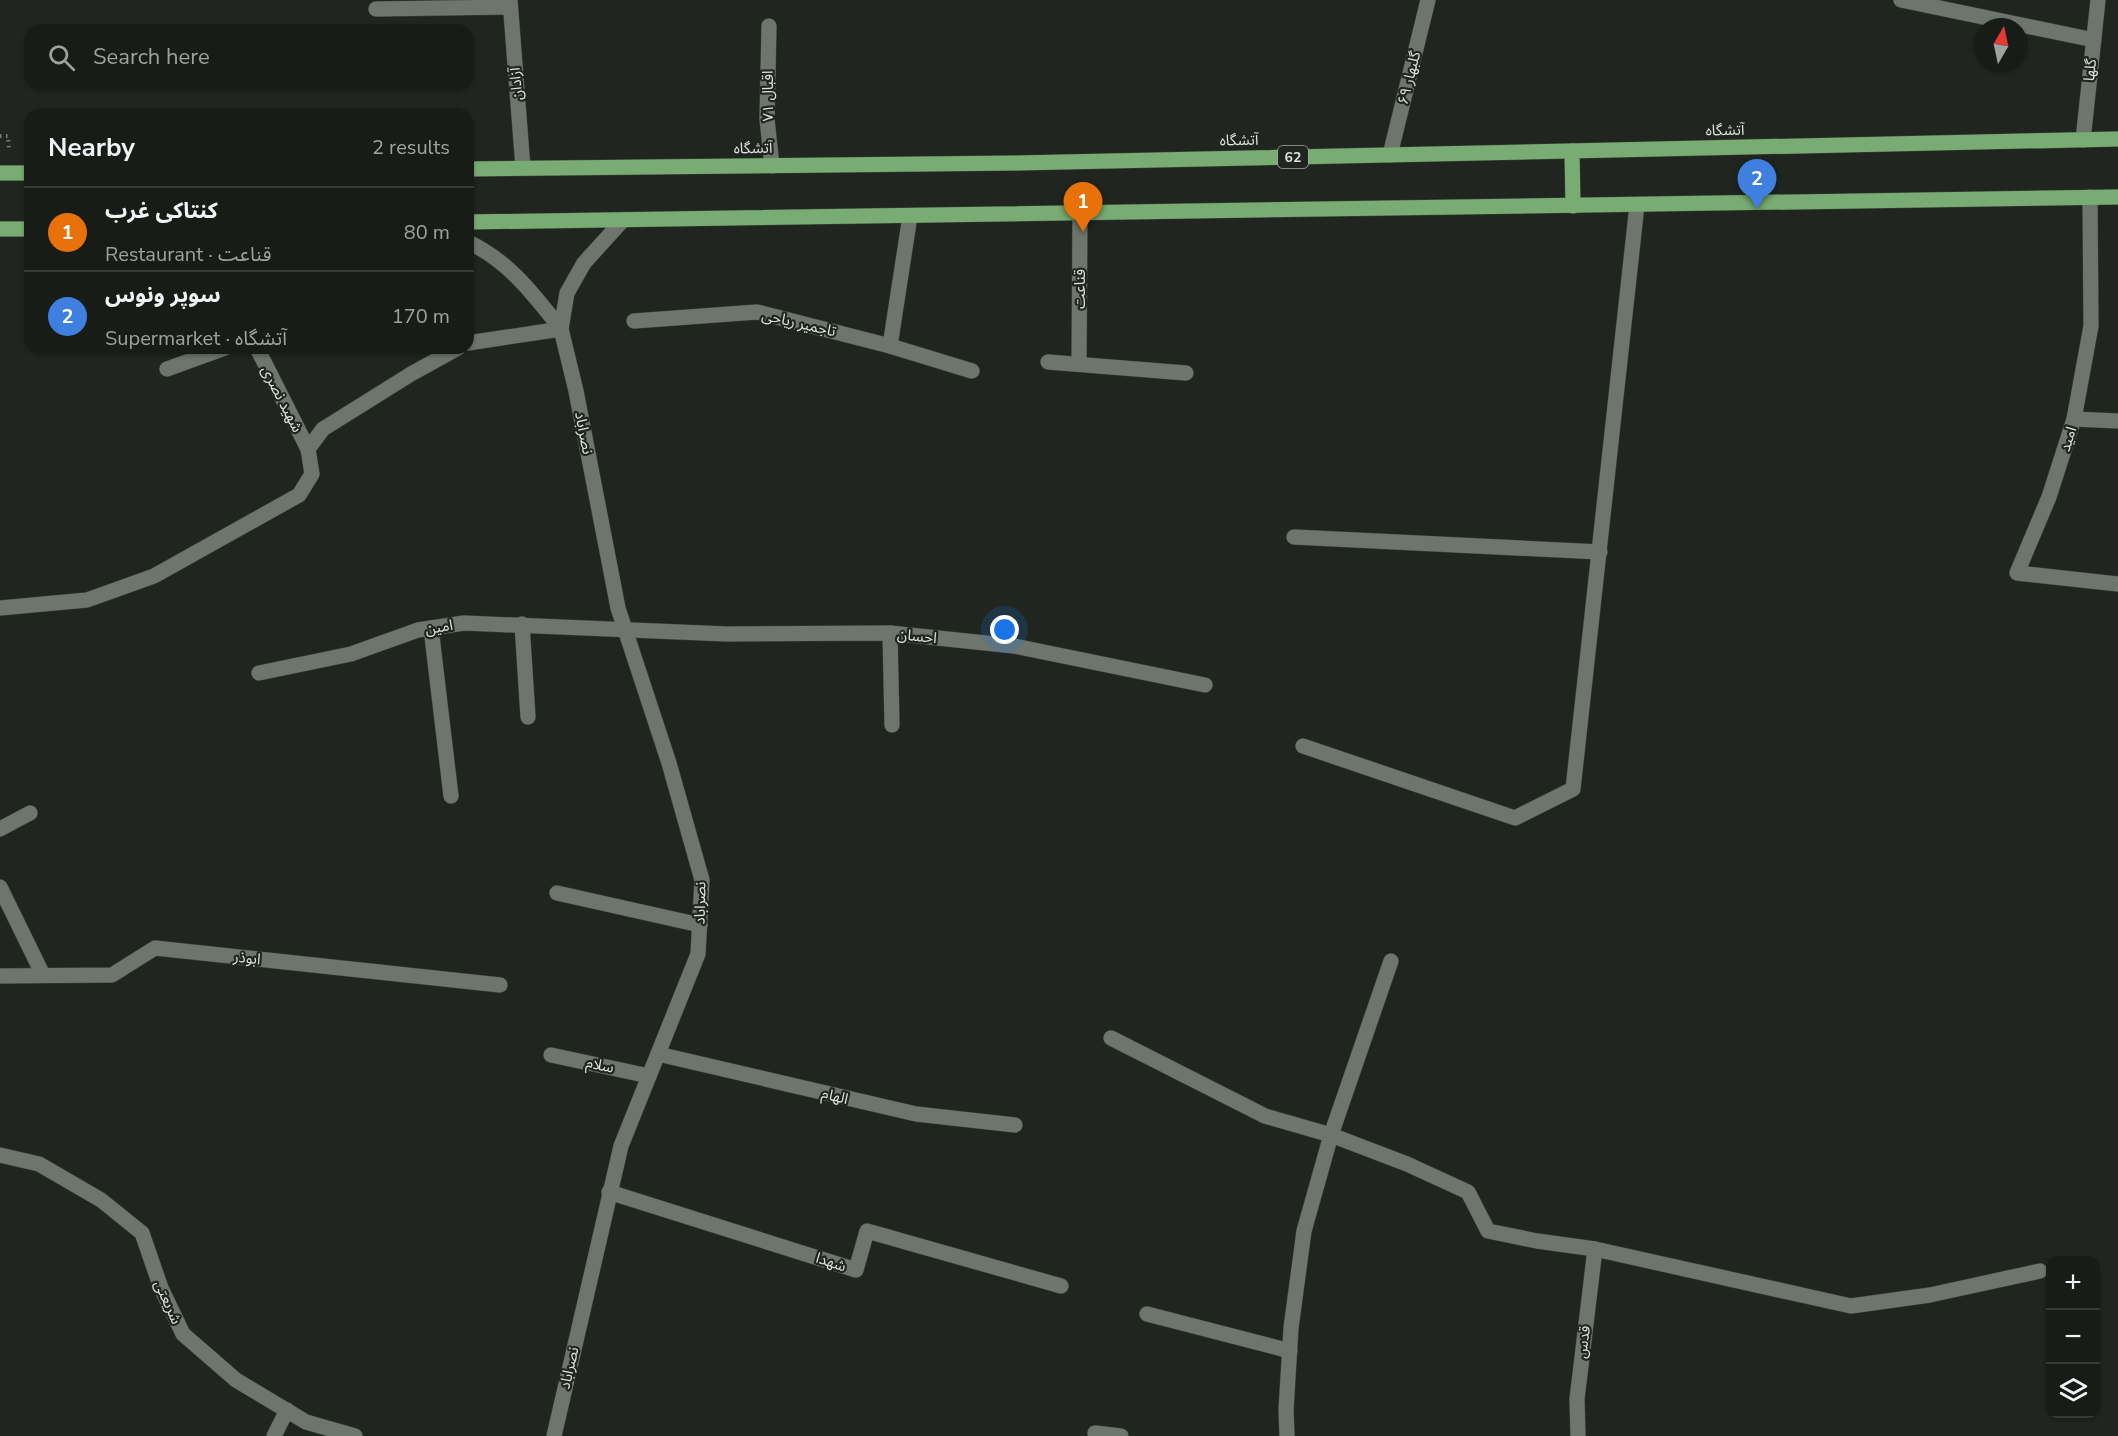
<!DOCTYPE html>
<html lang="en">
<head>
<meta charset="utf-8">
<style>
	body { margin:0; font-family:"Nunito Sans","Noto Sans Arabic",sans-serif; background:#252924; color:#f1f3f6 }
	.controls { position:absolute; right:18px; bottom:18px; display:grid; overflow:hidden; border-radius:12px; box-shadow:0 2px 4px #0004 }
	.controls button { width:54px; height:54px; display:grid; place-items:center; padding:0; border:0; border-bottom:2px solid #363a36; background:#181c17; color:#f1f3f6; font:30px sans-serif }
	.compass { position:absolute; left:1974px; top:18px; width:54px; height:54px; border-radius:50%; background:#181c17; box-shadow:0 2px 4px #0004; rotate:9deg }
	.you { position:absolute; left:1005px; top:630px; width:21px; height:21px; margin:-15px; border:4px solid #fff; border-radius:50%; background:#1a73e8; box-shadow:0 0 0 9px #1a73e833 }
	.badge { display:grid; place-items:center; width:39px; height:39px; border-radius:50%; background:#1a73e8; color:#fff; font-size:20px; font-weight:700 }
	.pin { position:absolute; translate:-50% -50px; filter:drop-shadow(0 2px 3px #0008) }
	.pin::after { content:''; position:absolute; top:32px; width:21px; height:18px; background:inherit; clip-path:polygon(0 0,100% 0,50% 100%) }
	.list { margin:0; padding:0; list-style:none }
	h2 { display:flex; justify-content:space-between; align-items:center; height:78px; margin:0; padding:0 24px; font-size:26px }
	h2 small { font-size:20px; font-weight:400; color:#9fa1a1 }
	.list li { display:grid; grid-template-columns:39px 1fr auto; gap:18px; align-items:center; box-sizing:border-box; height:84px; padding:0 24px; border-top:2px solid #363a36 }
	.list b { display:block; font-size:22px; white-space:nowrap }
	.list p { margin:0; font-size:20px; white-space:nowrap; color:#9fa1a1 }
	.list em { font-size:20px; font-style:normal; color:#9fa1a1 }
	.icon { flex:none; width:33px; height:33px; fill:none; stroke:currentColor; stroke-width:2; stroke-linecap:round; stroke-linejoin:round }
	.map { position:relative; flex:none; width:2118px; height:1436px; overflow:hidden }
	.search { position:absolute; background:#181c17; box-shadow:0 2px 4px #0004; left:24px; top:24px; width:450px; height:66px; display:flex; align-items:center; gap:15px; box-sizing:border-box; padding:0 21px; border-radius:18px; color:#9fa1a1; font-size:22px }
	.panel { position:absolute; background:#181c17; box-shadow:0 2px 4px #0004; left:24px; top:108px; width:450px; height:246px; border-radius:18px }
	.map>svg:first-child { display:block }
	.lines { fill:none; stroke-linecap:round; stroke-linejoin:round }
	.minor-casing { stroke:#3c413b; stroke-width:16 }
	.major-casing { stroke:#3c413b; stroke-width:16 }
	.path { stroke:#757a74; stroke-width:4; stroke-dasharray:1.5 4.5; stroke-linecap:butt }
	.minor { stroke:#6d756c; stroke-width:15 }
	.major { stroke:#79ac72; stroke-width:15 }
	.labels { text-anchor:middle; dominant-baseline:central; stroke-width:4.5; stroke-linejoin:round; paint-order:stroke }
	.shield { fill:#20261f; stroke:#a4a9a3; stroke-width:1.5 }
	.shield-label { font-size:14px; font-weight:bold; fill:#dde1dc }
	.street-label { font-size:15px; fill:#dde1dc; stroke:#20261f }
</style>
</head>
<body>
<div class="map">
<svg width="2118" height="1436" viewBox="0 0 2118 1436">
	<rect width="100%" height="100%" fill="#20261f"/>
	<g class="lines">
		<g class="minor-casing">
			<g id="minor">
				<path d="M510 0 523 168"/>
				<path d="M1901 0 2094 40"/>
				<path d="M376 9 510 7"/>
				<path d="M769 26 767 119 772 166"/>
				<path d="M2083 140 2098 0"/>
				<path d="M1390 155 1428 0"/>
				<path d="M2090 197 2091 326 2074 419 2049 497 2017 573 2118 584"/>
				<path d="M468 242C509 261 534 295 561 329"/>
				<path d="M634 321 757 312 890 346 972 371"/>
				<path d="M468 343 561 329"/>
				<path d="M890 346 910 216"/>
				<path d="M257 348 308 449"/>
				<path d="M1048 362 1186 373"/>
				<path d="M1079 364 1080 213"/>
				<path d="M167 369 225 348"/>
				<path d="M2074 419 2118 421"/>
				<path d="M1294 537 1600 552"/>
				<path d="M0 608 87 600 154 576 299 495 312 474 308 449 323 429 411 374 458 348"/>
				<path d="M522 624 528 717"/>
				<path d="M431 628 451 796"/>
				<path d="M890 633 892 725"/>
				<path d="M259 673 351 654 418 630 464 623 726 634 890 633 1014 646 1205 685"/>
				<path d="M1303 746 1515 818 1573 789 1637 205"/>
				<path d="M0 829 30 813"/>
				<path d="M0 887 43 975"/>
				<path d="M557 893 700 925"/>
				<path d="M0 976 112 975 155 948 500 985"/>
				<path d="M1111 1038 1265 1116 1331 1135 1407 1164 1468 1192 1488 1231 1537 1241 1595 1249 1851 1306 1930 1295 2040 1271"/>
				<path d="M658 1054 916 1114 1015 1125"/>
				<path d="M551 1055 649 1076"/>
				<path d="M0 1155 39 1164 101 1200 142 1233 161 1288 183 1334 236 1380 306 1422 355 1436"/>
				<path d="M609 1192 856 1270 867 1231 1061 1286"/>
				<path d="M1147 1314 1290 1351"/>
				<path d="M1095 1433 1121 1436"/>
				<path d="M274 1436 287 1410"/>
				<path d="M554 1436 621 1146 698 954 702 880 669 763 618 608 576 391 561 329 567 293 584 263 623 220"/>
				<path d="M1287 1436 1286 1410 1291 1328 1304 1231 1331 1135 1391 961"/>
				<path d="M1578 1436 1577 1399 1595 1249"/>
			</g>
		</g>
		<g class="major-casing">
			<g id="major">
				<path d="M1572 151 1573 206"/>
				<path d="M468 169 1017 163 2118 139"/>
				<path d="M0 173H30"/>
				<path d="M468 222 2118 197"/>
				<path d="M0 229H30"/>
			</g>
		</g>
		<path class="path" d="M0 136H8L9 149"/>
		<use href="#minor" class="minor"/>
		<use href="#major" class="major"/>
	</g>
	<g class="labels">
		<rect class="shield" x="1278" y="146" width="30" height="22" rx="4.5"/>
		<g class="shield-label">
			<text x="1293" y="157">62</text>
		</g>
		<g class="street-label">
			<text transform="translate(2090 70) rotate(-84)">گلها</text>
			<text transform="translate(1409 78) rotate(-76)">۶۹ گلبهار</text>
			<text transform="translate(516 84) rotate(-95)">آزادان</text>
			<text transform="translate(768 96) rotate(-90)">۷۱ اقبال</text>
			<text transform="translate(1725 130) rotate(-1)">آتشگاه</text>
			<text transform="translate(1239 140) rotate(-1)">آتشگاه</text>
			<text transform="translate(753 148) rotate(-1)">آتشگاه</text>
			<text transform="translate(1080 289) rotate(-90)">قناعت</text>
			<text transform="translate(799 323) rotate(13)">تاجمیر ریاحی</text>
			<text transform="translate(282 399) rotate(63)">شهید نصری</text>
			<text transform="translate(584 433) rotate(79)">نصراباد</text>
			<text transform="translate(2068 439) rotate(-72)">امید</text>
			<text transform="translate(439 627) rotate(-9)">امین</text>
			<text transform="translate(917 636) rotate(6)">احسان</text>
			<text transform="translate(700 903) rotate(-89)">نصراباد</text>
			<text transform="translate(247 958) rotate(6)">ابوذر</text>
			<text transform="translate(600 1065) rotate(12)">سلام</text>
			<text transform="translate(835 1096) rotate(14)">الهام</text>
			<text transform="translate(831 1262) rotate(18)">شهدا</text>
			<text transform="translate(168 1302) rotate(66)">شریعتی</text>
			<text transform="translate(1583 1342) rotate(-83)">قدس</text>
			<text transform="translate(569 1368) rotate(-77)">نصراباد</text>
		</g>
	</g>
</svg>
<div class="controls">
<button>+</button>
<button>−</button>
<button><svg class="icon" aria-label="layers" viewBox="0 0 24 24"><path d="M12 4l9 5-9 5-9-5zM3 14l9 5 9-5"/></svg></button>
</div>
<svg class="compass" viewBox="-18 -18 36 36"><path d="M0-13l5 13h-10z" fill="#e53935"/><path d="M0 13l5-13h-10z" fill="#9fa1a1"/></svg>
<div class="you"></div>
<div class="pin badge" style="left:1083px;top:232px;background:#e8710a">1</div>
<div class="pin badge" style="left:1757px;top:209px;background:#3f7fe0">2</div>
<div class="search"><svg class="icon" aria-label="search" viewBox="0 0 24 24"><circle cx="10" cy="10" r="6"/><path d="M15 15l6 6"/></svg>Search here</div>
<section class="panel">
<h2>Nearby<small>2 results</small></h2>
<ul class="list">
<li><span class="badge" style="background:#e8710a">1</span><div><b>کنتاکی غرب</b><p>Restaurant · قناعت</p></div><em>80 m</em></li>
<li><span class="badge" style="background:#3f7fe0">2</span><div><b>سوپر ونوس</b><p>Supermarket · آتشگاه</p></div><em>170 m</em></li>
</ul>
</section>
</div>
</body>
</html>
